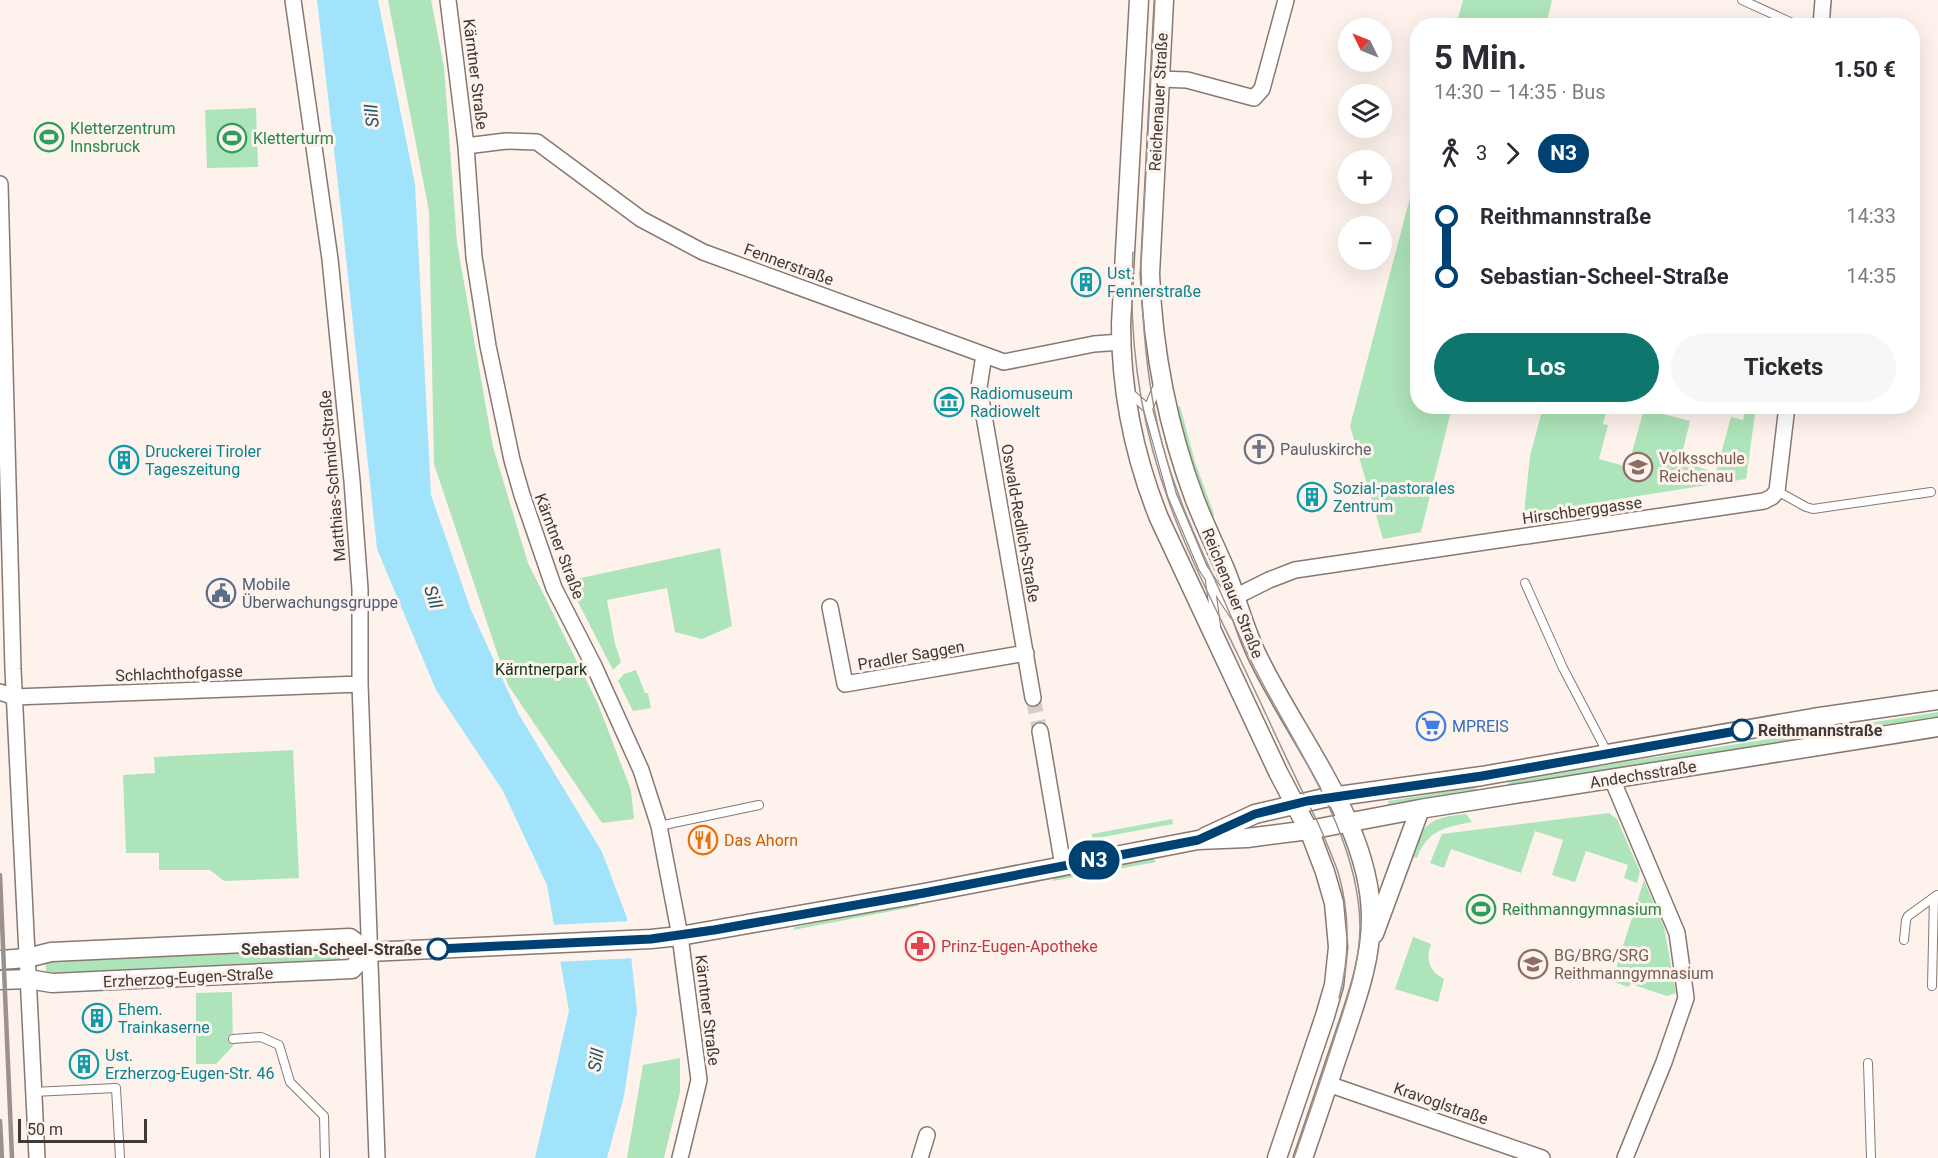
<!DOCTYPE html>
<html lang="de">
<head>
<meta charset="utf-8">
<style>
	:root { --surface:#fff; --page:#f7f7f7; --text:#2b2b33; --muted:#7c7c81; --accent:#0f766e }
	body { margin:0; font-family:Roboto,sans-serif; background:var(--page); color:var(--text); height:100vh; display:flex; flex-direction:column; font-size:22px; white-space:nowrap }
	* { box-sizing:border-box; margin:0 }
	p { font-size:20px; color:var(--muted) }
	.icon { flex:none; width:33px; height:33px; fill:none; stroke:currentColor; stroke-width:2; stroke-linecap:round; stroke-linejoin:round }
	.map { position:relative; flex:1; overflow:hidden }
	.details { position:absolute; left:1410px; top:18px; width:510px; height:396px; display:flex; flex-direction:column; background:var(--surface); border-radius:24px; box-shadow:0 6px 24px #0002 }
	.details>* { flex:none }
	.badge { padding:0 12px; border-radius:20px; font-size:21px; line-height:39px }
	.needle { width:39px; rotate:313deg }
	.buttons { position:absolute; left:1338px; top:18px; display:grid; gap:12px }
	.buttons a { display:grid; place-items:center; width:54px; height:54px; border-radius:50%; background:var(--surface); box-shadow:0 6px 24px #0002; font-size:30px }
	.scale { position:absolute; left:18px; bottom:15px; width:129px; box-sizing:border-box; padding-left:6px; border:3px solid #413935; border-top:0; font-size:16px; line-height:21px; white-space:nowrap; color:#413935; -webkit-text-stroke:4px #fdf2ec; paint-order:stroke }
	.map>.badge { position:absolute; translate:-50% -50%; box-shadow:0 0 0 3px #fff }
	.legs { display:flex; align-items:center; gap:9px; height:66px; padding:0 24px; font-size:20px }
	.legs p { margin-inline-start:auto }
	.overview { display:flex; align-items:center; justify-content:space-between; height:102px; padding:0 24px }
	h1 { font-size:33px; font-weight:700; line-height:45px }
	.button { display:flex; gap:12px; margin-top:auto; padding:12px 24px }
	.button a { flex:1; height:69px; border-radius:36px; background:var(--accent); color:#fff; font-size:24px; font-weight:700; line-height:69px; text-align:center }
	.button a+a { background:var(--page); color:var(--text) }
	ul { padding:0 24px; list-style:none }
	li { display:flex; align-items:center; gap:21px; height:60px; font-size:22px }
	li i { display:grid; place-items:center; width:9px; height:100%; margin:0 8px; background:currentColor }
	li i::after { content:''; width:15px; height:15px; margin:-8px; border:4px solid; border-radius:50%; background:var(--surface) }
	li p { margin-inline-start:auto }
	li:first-child i { background:linear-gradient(#0000 50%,currentColor 0) }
	li:last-child i { background:linear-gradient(currentColor 50%,#0000 0) }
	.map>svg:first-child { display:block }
	.green { fill:#aee4b9 }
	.water { fill:#a2e3fc }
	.pier { fill:#fdf2ec }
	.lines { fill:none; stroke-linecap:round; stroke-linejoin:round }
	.minor-tunnel { stroke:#d7cdc7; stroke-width:15; stroke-dasharray:15 8; stroke-linecap:butt }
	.service-casing { stroke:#89786f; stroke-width:10 }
	.minor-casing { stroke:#89786f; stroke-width:18 }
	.tertiary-casing { stroke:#89786f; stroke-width:21 }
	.service { stroke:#fff; stroke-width:8 }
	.minor { stroke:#fff; stroke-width:15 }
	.tertiary { stroke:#fff; stroke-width:18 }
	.tram { stroke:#9b928d; stroke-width:1.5 }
	.rail { stroke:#9b928d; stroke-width:4.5 }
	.line-1-casing { stroke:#fff; stroke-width:14 }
	.line-1 { stroke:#004173; stroke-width:9 }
	.stop-1-dot { fill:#fff; stroke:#004173; stroke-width:3 }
	.labels { text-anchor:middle; stroke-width:6; stroke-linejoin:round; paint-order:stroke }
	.street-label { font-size:16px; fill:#413935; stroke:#fdf2ec }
	.leisure-label { font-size:16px; fill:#27864d; stroke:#fdf2ec; text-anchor:start }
	.culture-label { font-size:16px; fill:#0d838f; stroke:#fdf2ec; text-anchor:start }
	.worship-label { font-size:16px; fill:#5b616d; stroke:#fdf2ec; text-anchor:start }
	.education-label { font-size:16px; fill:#785e54; stroke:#fdf2ec; text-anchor:start }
	.service-label { font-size:16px; fill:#4e5e75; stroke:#fdf2ec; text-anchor:start }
	.park-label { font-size:16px; fill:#10341b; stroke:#fdf2ec }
	.shop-label { font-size:16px; fill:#366cbe; stroke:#fdf2ec; text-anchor:start }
	.stop-label { font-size:16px; font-weight:bold; fill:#413935; stroke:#fdf2ec; text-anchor:start }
	.food-label { font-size:16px; fill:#c56008; stroke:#fdf2ec; text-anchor:start }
	.health-label { font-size:16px; fill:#be3a42; stroke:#fdf2ec; text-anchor:start }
	.water-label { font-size:18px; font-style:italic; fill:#205365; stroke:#fdf2ec }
</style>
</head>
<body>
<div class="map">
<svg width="1938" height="1158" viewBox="0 0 1938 1158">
	<rect width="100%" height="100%" fill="#fdf2ec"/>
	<path class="green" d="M388 0H431L444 67 457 243 493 447 528 563 598 704 631 790 634 819 602 823 508 685 434 464 429 211Z
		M1463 0H1552L1546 25H1456Z
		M256 108 258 167 207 168 205 110Z
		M1417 171 1418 406 1452 407 1421 532 1383 539 1350 426Z
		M1180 406 1195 462 1214 514 1213 517 1209 520 1174 407Z
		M1543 407H1607L1603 424 1608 425 1599 459 1628 467 1644 409 1690 421 1680 462 1716 472 1731 417 1743 420 1746 407H1756L1746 479 1524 514 1530 456Z
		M720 548 732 626 702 639 675 632 667 588 607 600 615 644 621 662 613 670 567 581Z
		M636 670 645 693H648L651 708 633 711 618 681 624 674Z
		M1938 712V719L1509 787 1508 784 1511 780Z
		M293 750 299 878 224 881 210 870H159V853H126L123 775 155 773 154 757Z
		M1474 787 1478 791 1389 809 1388 801Z
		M1609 813 1617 819 1640 872 1637 883 1624 878 1628 865 1586 851 1575 882 1552 875 1563 840 1535 831 1521 873 1451 849 1444 868 1430 863 1442 834Z
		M1466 814 1472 822C1446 827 1427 830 1417 858L1409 855C1426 822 1428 818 1466 814Z
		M1172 819 1173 824 1092 839V834Z
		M1153 858 1156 862 1053 881 1054 877Z
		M1644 880 1664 927 1676 993 1667 996 1631 984 1628 987 1612 981Z
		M915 903 918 904V906L793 930 795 927Z
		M1413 937 1431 944C1426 960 1428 970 1444 979L1438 1002 1395 989Z
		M340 946V959L46 973V959Z
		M232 992 233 1046 216 1064H196V993Z
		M680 1058V1092L664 1158H627L643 1065Z"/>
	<path class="water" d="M317 0H378L415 184 431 495 471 610 518 713 602 852 627 918 637 1011 624 1096 607 1158H535L569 1011 547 885 503 791 436 690 377 549 341 211Z"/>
	<path class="pier" d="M631 921 635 958 557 962 550 925Z"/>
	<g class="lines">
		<path class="minor-tunnel" d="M1033 698 1040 731"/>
		<g class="service-casing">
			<path id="service" d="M1742 0 1799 26
				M1158 385 1148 409 1172 495 1203 568 1234 615
				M1129 392 1148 409
				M1777 491 1806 507 1813 509 1931 492
				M1210 581 1216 626
				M1525 583 1563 668 1607 752
				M659 826 759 805
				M1904 940 1906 920 1908 916 1937 895
				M1932 986 1934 897
				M233 1039 261 1037 279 1045 290 1082 324 1116 325 1158
				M1868 1063 1871 1158
				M33 1092 116 1088 120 1158"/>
		</g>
		<g class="minor-casing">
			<path id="minor" d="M293 0 330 259 352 481 360 589V684L377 1158
				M448 0 466 146 474 257 488 346 512 460 522 495 554 588 594 666 641 770 659 826 680 936 699 1080 680 1158
				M1821 26 1823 0
				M1159 79 1187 80 1254 98 1262 89 1286 0
				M466 146 506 141 537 142 641 219 703 252 1004 362 1094 344 1121 342
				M0 184 13 669 37 1158
				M984 355 979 387 1033 698
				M1235 597 1269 580 1295 570 1764 501 1772 497 1777 491 1787 406
				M830 607 845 684 1026 653
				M0 692 14 697 360 684
				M1040 731 1063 866
				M1612 779 1677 933 1686 998 1664 1062 1625 1158
				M1328 1084 1542 1158
				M920 1158 927 1135"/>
		</g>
		<g class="tertiary-casing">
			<path id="tertiary" d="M1139 0 1121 324C1121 391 1134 456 1159 518L1278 772 1311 835 1325 872 1334 903 1338 947 1334 985 1325 1016 1277 1158
				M1164 0 1150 274C1153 351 1168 428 1195 500 1204 523 1215 546 1225 569 1237 598 1244 629 1258 657 1297 738 1371 826 1371 918 1371 960 1357 998 1344 1037 1330 1078 1317 1118 1303 1158
				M1205 837 1255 814 1324 798 1482 776 1813 718 1938 700
				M1374 934 1420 809
				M0 960 27 958 51 952 350 938 368 952 651 939 680 936 924 893 1198 840 1247 838 1309 830 1420 809 1938 727
				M0 980 28 979 52 983 352 969 368 952"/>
		</g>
		<use href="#service" class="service"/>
		<use href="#minor" class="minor"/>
		<use href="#tertiary" class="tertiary"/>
		<path class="tram" d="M1155 0 1141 266C1142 320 1146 374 1158 427 1170 480 1191 528 1214 578 1228 608 1240 639 1255 669 1295 748 1359 834 1360 926 1360 964 1347 1000 1335 1036 1322 1077 1308 1117 1294 1158
			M1133 252C1128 337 1140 422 1169 502 1188 555 1214 605 1238 655 1265 711 1290 768 1318 823 1325 839 1332 855 1338 872 1350 912 1350 957 1339 998"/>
		<path class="rail" d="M0 875 12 1158
			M0 1121 2 1158"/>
	</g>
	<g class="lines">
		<g class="line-1-casing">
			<path id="line-1" d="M438 949 651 939 714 930 924 893 1198 840 1255 814 1307 801 1482 776 1742 730"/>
		</g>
		<use href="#line-1" class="line-1"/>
	</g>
	<defs>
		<g id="stadium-ring" transform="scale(1.5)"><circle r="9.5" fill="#fdf2ec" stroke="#2e9e5b" stroke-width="1.5"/><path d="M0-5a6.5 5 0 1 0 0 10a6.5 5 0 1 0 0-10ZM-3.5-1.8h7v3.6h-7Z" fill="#2e9e5b"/></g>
		<g id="building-ring" transform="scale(1.5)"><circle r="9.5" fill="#fdf2ec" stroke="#0f9aa8" stroke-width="1.5"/><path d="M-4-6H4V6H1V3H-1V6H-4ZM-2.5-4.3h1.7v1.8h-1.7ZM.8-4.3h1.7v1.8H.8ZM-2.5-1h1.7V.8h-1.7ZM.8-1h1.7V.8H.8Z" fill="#0f9aa8"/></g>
		<g id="museum-ring" transform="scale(1.5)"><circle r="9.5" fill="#fdf2ec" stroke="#0f9aa8" stroke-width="1.5"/><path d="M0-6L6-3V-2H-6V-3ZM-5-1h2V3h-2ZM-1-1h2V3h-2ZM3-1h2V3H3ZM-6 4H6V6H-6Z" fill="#0f9aa8"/></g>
		<g id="church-ring" transform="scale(1.5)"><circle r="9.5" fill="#fdf2ec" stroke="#6b7280" stroke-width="1.5"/><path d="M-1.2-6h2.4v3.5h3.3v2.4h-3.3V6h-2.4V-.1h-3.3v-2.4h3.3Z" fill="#6b7280"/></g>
		<g id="school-ring" transform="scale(1.5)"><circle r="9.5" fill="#fdf2ec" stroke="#8d6e63" stroke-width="1.5"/><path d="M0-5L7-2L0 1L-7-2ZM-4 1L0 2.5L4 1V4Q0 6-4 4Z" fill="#8d6e63"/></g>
		<g id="civic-ring" transform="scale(1.5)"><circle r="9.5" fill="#fdf2ec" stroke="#5c6f8a" stroke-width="1.5"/><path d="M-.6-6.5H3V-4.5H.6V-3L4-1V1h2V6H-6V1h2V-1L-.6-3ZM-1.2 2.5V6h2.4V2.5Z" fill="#5c6f8a"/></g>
		<g id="supermarket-ring" transform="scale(1.5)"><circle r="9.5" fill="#fdf2ec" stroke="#3f7fe0" stroke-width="1.5"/><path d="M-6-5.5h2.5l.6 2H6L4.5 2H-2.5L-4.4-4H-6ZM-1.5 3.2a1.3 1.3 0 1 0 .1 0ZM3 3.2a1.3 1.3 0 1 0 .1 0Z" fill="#3f7fe0"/></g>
		<g id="restaurant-ring" transform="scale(1.5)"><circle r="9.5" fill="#fdf2ec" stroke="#e8710a" stroke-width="1.5"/><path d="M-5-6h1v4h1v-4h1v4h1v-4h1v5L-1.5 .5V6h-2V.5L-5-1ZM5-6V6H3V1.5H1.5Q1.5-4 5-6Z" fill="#e8710a"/></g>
		<g id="pharmacy-ring" transform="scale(1.5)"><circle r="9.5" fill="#fdf2ec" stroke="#e0444e" stroke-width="1.5"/><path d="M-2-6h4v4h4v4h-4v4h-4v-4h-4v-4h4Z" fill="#e0444e"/></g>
	</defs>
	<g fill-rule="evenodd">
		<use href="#stadium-ring" x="49" y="137"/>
		<use href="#stadium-ring" x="232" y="138"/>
		<use href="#building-ring" x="1086" y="282"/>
		<use href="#museum-ring" x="949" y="402"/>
		<use href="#church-ring" x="1259" y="449"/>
		<use href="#building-ring" x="124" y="460"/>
		<use href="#school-ring" x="1638" y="467"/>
		<use href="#building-ring" x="1312" y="497"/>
		<use href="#civic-ring" x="221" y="593"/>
		<use href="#supermarket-ring" x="1431" y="726"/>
		<use href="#restaurant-ring" x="703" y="840"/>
		<use href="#stadium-ring" x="1481" y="909"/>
		<use href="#pharmacy-ring" x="920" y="946"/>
		<use href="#school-ring" x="1533" y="964"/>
		<use href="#building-ring" x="97" y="1018"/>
		<use href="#building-ring" x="84" y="1064"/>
	</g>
	<g class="stop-1-dot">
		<circle cx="1742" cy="730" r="10"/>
		<circle cx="438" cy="949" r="10"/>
	</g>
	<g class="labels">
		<g class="street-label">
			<text transform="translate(476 74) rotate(83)" y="6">Kärntner Straße</text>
			<text transform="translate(1158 102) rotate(-87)" y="6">Reichenauer Straße</text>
			<text transform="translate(789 264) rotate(20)" y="6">Fennerstraße</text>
			<text transform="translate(332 476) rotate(-95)" y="6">Matthias-Schmid-Straße</text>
			<text transform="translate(1582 510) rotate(-8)" y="6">Hirschberggasse</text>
			<text transform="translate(1021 523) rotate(80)" y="6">Oswald-Redlich-Straße</text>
			<text transform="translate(560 546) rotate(69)" y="6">Kärntner Straße</text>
			<text transform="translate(1233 593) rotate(68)" y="6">Reichenauer Straße</text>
			<text transform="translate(911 655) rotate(-10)" y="6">Pradler Saggen</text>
			<text transform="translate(179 673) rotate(-2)" y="6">Schlachthofgasse</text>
			<text transform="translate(1643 774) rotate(-9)" y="6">Andechsstraße</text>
			<text transform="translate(188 977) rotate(-3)" y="6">Erzherzog-Eugen-Straße</text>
			<text transform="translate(708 1010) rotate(83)" y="6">Kärntner Straße</text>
			<text transform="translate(1441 1103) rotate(19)" y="6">Kravoglstraße</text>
		</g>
		<g class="leisure-label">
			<text x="70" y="134">Kletterzentrum<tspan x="70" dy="18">Innsbruck</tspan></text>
			<text x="253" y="144">Kletterturm</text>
			<text x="1502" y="915">Reithmanngymnasium</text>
		</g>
		<g class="culture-label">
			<text x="1107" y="279">Ust.<tspan x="1107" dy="18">Fennerstraße</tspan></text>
			<text x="970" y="399">Radiomuseum<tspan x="970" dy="18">Radiowelt</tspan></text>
			<text x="145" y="457">Druckerei Tiroler<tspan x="145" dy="18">Tageszeitung</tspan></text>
			<text x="1333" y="494">Sozial-pastorales<tspan x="1333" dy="18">Zentrum</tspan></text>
			<text x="118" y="1015">Ehem.<tspan x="118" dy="18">Trainkaserne</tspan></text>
			<text x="105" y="1061">Ust.<tspan x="105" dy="18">Erzherzog-Eugen-Str. 46</tspan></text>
		</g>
		<g class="worship-label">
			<text x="1280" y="455">Pauluskirche</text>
		</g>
		<g class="education-label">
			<text x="1659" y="464">Volksschule<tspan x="1659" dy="18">Reichenau</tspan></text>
			<text x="1554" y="961">BG/BRG/SRG<tspan x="1554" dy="18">Reithmanngymnasium</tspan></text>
		</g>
		<g class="service-label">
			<text x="242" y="590">Mobile<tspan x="242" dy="18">Überwachungsgruppe</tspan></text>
		</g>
		<g class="park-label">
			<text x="541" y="675">Kärntnerpark</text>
		</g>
		<g class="shop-label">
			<text x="1452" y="732">MPREIS</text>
		</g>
		<g class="stop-label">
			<text x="1758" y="736">Reithmannstraße</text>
			<text x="422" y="955" text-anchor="end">Sebastian-Scheel-Straße</text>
		</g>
		<g class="food-label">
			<text x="724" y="846">Das Ahorn</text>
		</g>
		<g class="health-label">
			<text x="941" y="952">Prinz-Eugen-Apotheke</text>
		</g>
		<g class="water-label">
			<text transform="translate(372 116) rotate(-94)" y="6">Sill</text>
			<text transform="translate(433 597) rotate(72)" y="6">Sill</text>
			<text transform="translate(596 1060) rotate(-80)" y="6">Sill</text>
		</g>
	</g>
</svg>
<div class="buttons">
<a><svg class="needle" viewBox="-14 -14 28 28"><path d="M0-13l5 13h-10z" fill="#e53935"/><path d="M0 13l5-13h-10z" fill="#7c7c81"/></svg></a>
<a><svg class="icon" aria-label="layers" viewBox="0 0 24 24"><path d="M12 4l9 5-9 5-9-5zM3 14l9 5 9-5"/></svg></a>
<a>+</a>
<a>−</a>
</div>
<div class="scale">50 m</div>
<b class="badge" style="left:1094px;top:860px;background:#004173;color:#fff">N3</b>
<section class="details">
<div class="overview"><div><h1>5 Min.</h1><p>14:30 – 14:35 · Bus</p></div><b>1.50 €</b></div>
<div class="legs"><svg class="icon" aria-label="walk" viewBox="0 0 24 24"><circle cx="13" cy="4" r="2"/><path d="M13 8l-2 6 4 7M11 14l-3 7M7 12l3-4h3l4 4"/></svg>3<svg class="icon" aria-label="forward" viewBox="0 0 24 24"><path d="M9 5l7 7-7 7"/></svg><b class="badge" style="background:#004173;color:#fff">N3</b></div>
<ul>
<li><i style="color:#004173"></i><b>Reithmannstraße</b><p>14:33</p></li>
<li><i style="color:#004173"></i><b>Sebastian-Scheel-Straße</b><p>14:35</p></li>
</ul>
<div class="button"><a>Los</a><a>Tickets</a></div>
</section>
</div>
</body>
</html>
